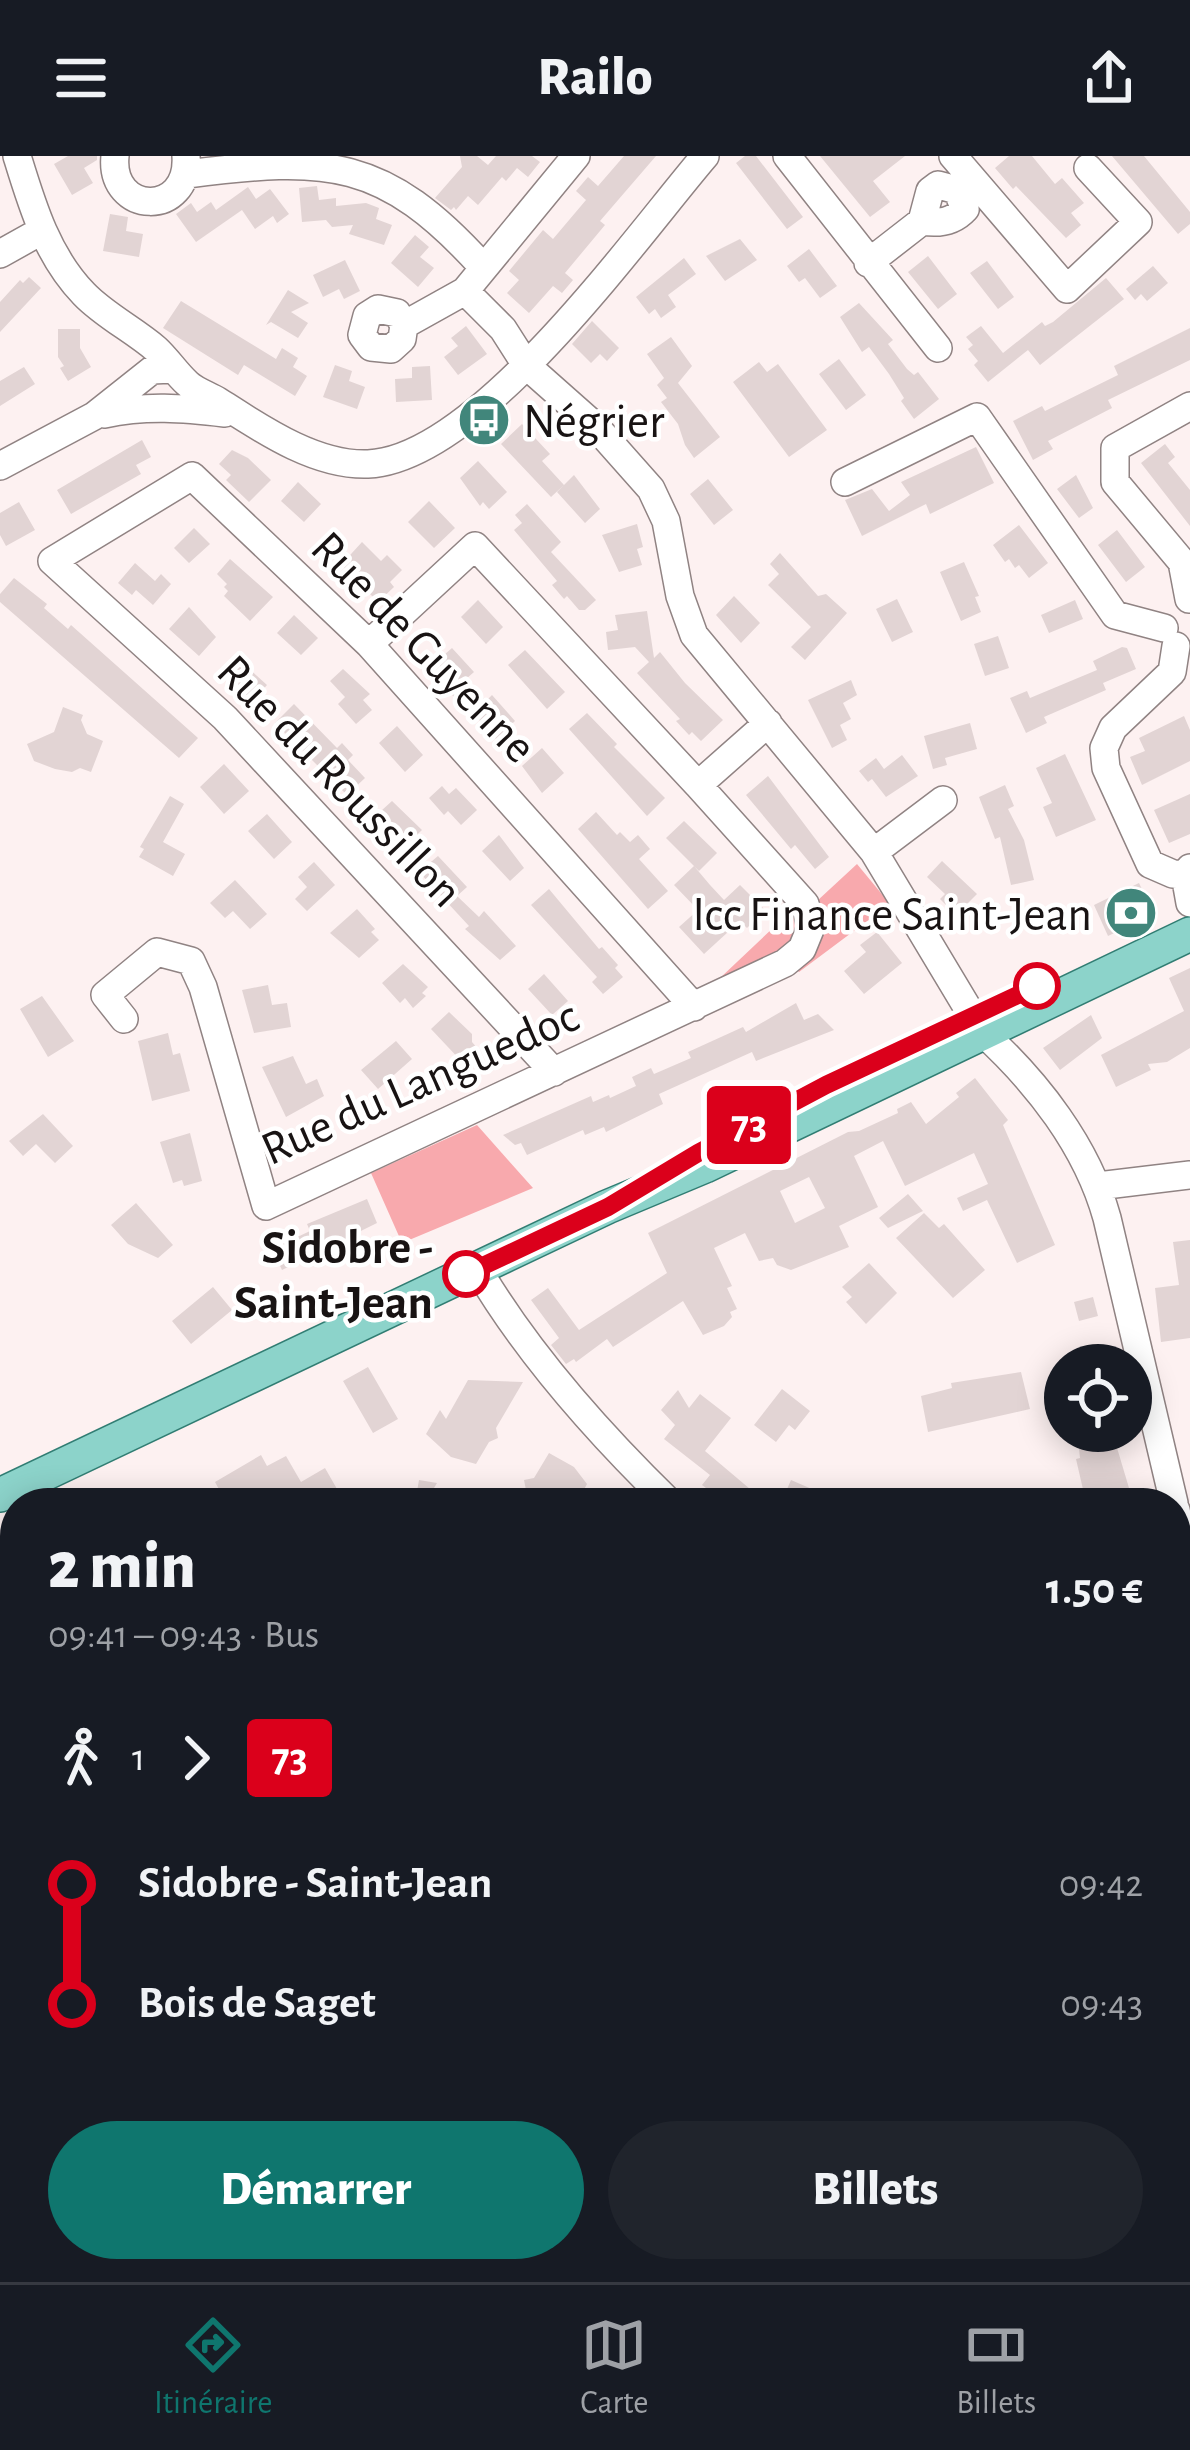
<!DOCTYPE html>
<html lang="fr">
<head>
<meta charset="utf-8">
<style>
	:root { --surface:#171b24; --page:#20242c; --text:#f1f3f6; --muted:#9ea1a6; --line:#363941; --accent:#0f766e }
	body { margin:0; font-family:"Alegreya Sans",sans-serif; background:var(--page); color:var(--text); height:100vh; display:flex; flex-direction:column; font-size:45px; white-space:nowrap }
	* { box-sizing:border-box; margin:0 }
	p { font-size:39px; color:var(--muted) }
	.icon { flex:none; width:66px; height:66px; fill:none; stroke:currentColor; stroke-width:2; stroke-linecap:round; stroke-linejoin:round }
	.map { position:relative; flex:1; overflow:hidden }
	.sheet { position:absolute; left:0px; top:1332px; width:1191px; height:795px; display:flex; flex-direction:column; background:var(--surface); border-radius:48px 48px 0 0; box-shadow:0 6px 30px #0003 }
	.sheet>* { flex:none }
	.badge { padding:0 24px; border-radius:9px; font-size:42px; line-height:78px }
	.buttons { position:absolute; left:1044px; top:1188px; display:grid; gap:24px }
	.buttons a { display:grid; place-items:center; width:108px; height:108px; border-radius:50%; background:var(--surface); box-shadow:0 6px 30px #0003; font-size:60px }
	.map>.badge { position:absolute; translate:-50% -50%; box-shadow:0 0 0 6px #fff }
	.legs { display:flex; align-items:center; gap:18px; height:132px; padding:0 48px; font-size:39px }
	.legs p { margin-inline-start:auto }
	.head { display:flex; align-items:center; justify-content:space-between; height:204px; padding:0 48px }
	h1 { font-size:66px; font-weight:800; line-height:90px }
	.action { display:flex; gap:24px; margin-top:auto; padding:24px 48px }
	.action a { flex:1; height:138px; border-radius:72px; background:var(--accent); color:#fff; font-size:48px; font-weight:800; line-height:138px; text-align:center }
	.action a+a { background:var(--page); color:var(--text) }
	ul { padding:0 48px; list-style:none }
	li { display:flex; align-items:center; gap:42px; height:120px; font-size:45px }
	li i { display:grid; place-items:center; width:18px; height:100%; margin:0 15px; background:currentColor }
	li i::after { content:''; width:30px; height:30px; margin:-15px; border:9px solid; border-radius:50%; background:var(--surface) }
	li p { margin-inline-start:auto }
	li:first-child i { background:linear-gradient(#0000 50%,currentColor 0) }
	li:last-child i { background:linear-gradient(currentColor 50%,#0000 0) }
	header { display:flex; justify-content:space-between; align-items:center; height:156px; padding:0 48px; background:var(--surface); font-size:54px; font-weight:800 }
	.tab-bar { display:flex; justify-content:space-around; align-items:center; height:168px; border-top:3px solid var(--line); background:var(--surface); font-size:33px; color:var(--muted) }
	.tab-bar a { display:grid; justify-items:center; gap:6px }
	.tab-bar .selected { color:var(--accent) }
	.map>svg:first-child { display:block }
	.green { fill:#f8a9ad }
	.building { fill:#e2d4d4; fill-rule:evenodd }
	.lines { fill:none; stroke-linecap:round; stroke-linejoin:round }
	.minor-casing { stroke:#908383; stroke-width:30 }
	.major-casing { stroke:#317d73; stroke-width:36 }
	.minor { stroke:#fff; stroke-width:27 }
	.major { stroke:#8cd3ca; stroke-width:33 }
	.line-1-casing { stroke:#fff; stroke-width:27 }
	.line-1 { stroke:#db001b; stroke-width:18 }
	.stop-1-dot { fill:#fff; stroke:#db001b; stroke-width:6 }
	.labels { text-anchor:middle; stroke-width:9; stroke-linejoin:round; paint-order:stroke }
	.poi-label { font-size:48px; fill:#181313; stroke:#fff; text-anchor:start }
	.street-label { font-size:48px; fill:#181313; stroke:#fff }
	.stop-label { font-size:48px; font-weight:bold; fill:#181313; stroke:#fff; text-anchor:end }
</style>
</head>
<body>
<header><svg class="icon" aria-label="menu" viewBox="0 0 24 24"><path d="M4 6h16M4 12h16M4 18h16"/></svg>Railo<svg class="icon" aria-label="share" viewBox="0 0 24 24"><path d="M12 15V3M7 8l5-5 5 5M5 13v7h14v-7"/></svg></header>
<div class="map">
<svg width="1190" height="2126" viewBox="0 0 1190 2126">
	<rect width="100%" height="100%" fill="#fdf1f1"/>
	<path class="green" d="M857 708 890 748 799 816 779 796 719 823 792 754 817 745Z
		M477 969 533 1032 402 1087 371 1017Z"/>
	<path class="building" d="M68 0H97V4L84 12 93 27 72 39 54 8Z
		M460 0H477L488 9 496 0H532L540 6 528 21 517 12 506 25 502 21 478 49 468 40 456 54 454 51 451 54 435 42 462 11Z
		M624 0H656L600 65 605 69 565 117 573 124 562 137 553 130 529 157 507 137 519 124 509 115 543 74 553 83 586 44 576 35 588 21 598 30Z
		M745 0H756L803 61 787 73 736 7Z
		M820 0H905L873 25 890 46 870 61Z
		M1009 0H1032L1055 28 1062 22 1084 47 1071 57 1081 69 1066 82 1016 30 1013 33 995 12Z
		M1112 0H1144L1190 56V68L1178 78Z
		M317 30 319 44 336 42V50L366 47 379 52 376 63 392 69 384 89 349 78 353 69 332 71 326 64 302 66 299 32Z
		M248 31 256 43 270 33 289 58 277 67 273 60 255 73 242 54 196 86 176 58 191 47 197 56 211 46 216 54Z
		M110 58 128 61 126 75 143 78 139 101 103 95Z
		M415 79 429 91 420 101 434 112 418 131 391 107Z
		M740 83 757 104 725 125 706 100Z
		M809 93 837 130 820 142 805 122 799 126 787 110Z
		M928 100 957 138 938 153 908 116Z
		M684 102 696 118 668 139 676 151 661 162 655 153 649 158 636 141Z
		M345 104 360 135 344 143 339 133 323 141 313 119Z
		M987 105 1014 141 998 153 970 117Z
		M1153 110 1168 127 1147 145 1141 138 1135 144 1126 133Z
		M29 121 41 132 0 176V146L20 124 23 127Z
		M1106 122 1124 143 1040 209 1028 194 988 226 974 209 978 205 968 193 973 189 966 181 981 170 1003 197 1042 166 1045 170 1053 166Z
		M288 134 309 147 291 156 308 167 298 182 271 166 266 169Z
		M181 145 276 203 282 192 298 202 293 211 307 220 295 240 244 209 238 219 163 172Z
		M859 147 893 184 888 188 907 213 914 219 918 216 939 243 914 263 901 245 904 242 889 218 869 191 862 196 840 161Z
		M592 165 619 192 607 205 600 198 591 207 572 188Z
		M466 170 487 198 458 219 444 201 458 190 451 182Z
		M1190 172V204L1108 244 1112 252 1048 285 1053 293 1033 304 1013 265 1042 250 1045 255 1118 219 1114 210Z
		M58 173H80V192L91 211 68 225 60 212 64 210 58 201Z
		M671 181 692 210 678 227 720 281 694 302 685 289 678 268 661 246 667 242 657 229 664 222 647 198Z
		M839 203 866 239 846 254 819 218Z
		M759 206 767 216 778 208 827 274 789 301 733 226Z
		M335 209 352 215 349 225 365 231 357 253 323 241Z
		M430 210 432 244 396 246 395 223 412 222V211Z
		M24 211 35 228 0 250V225Z
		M522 268 550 298 542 305 564 329 551 341 501 288Z
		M142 284 151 301 136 309 141 318 71 358 57 334Z
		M1165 288 1175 301 1168 307 1190 334V370L1141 307Z
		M976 291 994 327 930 358 926 348 862 380 845 344 872 333 889 355 910 339 901 326Z
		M232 294 248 302 271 324 249 346 226 324 231 319 219 308Z
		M478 305 507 336 489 353 483 346 480 350 460 322Z
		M574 319 600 353 585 367 557 336Z
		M1076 319 1093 352 1079 362 1057 333Z
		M708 323 733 354 714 369 690 338Z
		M298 326 321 348 304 366 281 345Z
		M429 345 455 372 434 392 408 366Z
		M19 346 35 374 6 390 0 379V357Z
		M527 348 561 386 551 396 596 444 585 454H579L567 440 564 443 552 429 557 425 514 374 522 367 515 359Z
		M637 368 643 391 637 393 642 409 619 416 602 379Z
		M1019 369 1048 407 1029 422 1019 409 1015 412 1009 403 1005 406 993 389Z
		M194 372 210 388 189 407 174 392Z
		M1117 374 1145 411 1126 426 1098 389Z
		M362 386 381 405 387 399 402 414 390 426 394 431 378 446 341 409Z
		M780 397 818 440 826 438 847 457 805 504 791 491 811 471 768 429 779 418 770 408Z
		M230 403 273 441 250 465 224 440 228 435 224 431 227 428 217 418Z
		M964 406 979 440 975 441 981 456 961 465 940 416Z
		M135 407 155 425 161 418 171 428 153 449 136 434 132 439 118 427Z
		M14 422 47 448 44 452 68 473 71 469 198 582 179 602 0 446V438Z
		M734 440 760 467 741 487 716 459Z
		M897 443 913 476 892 486 876 453Z
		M478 444 503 471 486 488 461 461Z
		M1075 444 1083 463 1049 477 1041 459Z
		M189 451 216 481 199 500 169 473Z
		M647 455 654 502 660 496 685 527 723 564 701 585 692 576 689 579 676 565 680 563 637 517 649 506 635 491 608 494 606 476 618 474 615 459Z
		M294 459 318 482 301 499 277 477Z
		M998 480 1009 512 985 520 974 488Z
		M1122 491 1127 492 1136 513 1103 527 1106 534 1044 561 1047 567 1026 577 1010 542 1027 535 1030 542 1097 514 1093 505Z
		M452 492 474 516 466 523 486 545 492 539 515 565 496 583 457 539 454 541 441 527 449 520 436 506Z
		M525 494 565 536 547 553 508 509Z
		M236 501 267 529 252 546 223 516Z
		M343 513 370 538 363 544 372 554 356 568 338 548 345 541 330 525Z
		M851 524 857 539 843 547 851 563 840 569 847 584 832 592 808 544Z
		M294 548 337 592 342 587 353 599 348 604 365 622 347 639 275 567Z
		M63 551 83 559 81 564 87 578 103 585 91 616 80 612 72 616 55 613 34 605 27 588 54 576Z
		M587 557 617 588 614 591 665 642 647 660 569 573Z
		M1184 560 1190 574V605L1142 629 1130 601 1145 595 1139 582Z
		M970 567 977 593 945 602 947 609 933 613 924 580Z
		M397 570 423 599 405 616 379 587Z
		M542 592 564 617 542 637 522 610Z
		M1065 598 1096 664 1056 681 1043 651 1052 647 1036 612Z
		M902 599 918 620 886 641 872 623 868 626 859 615 876 602 884 613Z
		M224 608 249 635 224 658 200 631Z
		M768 620 829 701 815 713 795 689 791 693 746 639Z
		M1005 629 1014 650 1008 653 1024 684 1034 724 1011 729 1000 681 995 683 979 641Z
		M442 630 449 638 456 632 477 654 461 669 448 655 444 659 429 642Z
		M1190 638V678L1169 687 1154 654Z
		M170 640 184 648 163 686 185 698 173 720 139 701 144 693 140 691Z
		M392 645 422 674 406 689 391 672 383 679 370 665Z
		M596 656 617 679 620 676 630 686 638 679 650 693 639 703 668 735 648 753 578 673Z
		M267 658 292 686 274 703 248 675Z
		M684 665 717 697 699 715 694 710 710 729 724 744 740 729 765 754 747 772 740 765 704 798 679 771 698 754 674 729 694 710 666 682Z
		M499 679 524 712 510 725 482 695Z
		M438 700 467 731 457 740 479 761 484 755 516 790 500 804 465 773 469 770 419 716Z
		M942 705 977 738 956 759 940 743 945 738 927 721Z
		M314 706 335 729 307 755 295 743 307 731 298 721Z
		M235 724 267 758 250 773 233 755 225 762 210 747Z
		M1139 727 1154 758 1108 780 1094 749Z
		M549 733 599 793 602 791 618 809 615 812 623 821 603 838 592 826 597 821 531 749Z
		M357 753 375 773 371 776 379 784 359 802 330 777Z
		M877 776 902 807 864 838 844 815 866 796 860 789Z
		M403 808 428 831 422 837 426 840 413 852 405 842 400 847 382 827Z
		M1190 812V892L1167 906 1148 908 1151 914 1116 931 1101 899 1184 855 1169 822Z
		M544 818 568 845 552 859 528 833Z
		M268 829 272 849 287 847 291 871 254 877 242 834Z
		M42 840 74 885 48 901 20 853Z
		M796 847 804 864 818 858 834 874 756 905 752 896 659 938 663 948 606 976 604 971 585 979 583 974 527 999 521 987 515 989 503 979 591 940 593 946 609 939 610 942 636 930 632 921 651 912 654 918 691 902 688 896 743 871 746 876Z
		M449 856 472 878V886L478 893 463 907 431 873Z
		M1091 859 1102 882 1060 914 1043 892Z
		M168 877 173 899 180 897 190 935 152 945 138 885Z
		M396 885 412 903 378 933 361 914Z
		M293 900 306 928 317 923 324 940 286 961 262 911Z
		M975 922 1008 964 1003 969 1055 1089 1017 1107 987 1044 963 1055 957 1042 988 1028 974 997 905 1030 883 985 854 1000 878 1051 839 1070 849 1091 791 1114 777 1109 773 1102 759 1105 745 1077 714 1092 732 1130 727 1132 737 1153 730 1156 732 1161 724 1170 703 1179 683 1145 613 1191 607 1183 576 1206 574 1203 566 1208 551 1189 559 1182 531 1144 548 1132 579 1174 667 1117 648 1077 848 976 859 975 898 957 897 953 911 946 926 968 959 941 956 937ZM809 1021 825 1052 795 1067 780 1035Z
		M43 958 73 990 55 1007 36 988 23 1000 9 985Z
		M190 977 202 1025 184 1030 182 1024 173 1027 160 986Z
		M908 1038 923 1055 888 1072 879 1062Z
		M367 1043 377 1067 282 1114 272 1093 310 1075 307 1068Z
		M136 1047 173 1089 158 1102 128 1088 111 1069Z
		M924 1057 939 1072 944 1068 985 1114 953 1142 896 1082Z
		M1190 1084V1182L1161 1186 1155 1132 1179 1129 1173 1086Z
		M869 1107 897 1137 866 1168 846 1146 852 1141 842 1131Z
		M213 1131 232 1154 191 1188 172 1165Z
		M1093 1141 1098 1160 1079 1165 1074 1146Z
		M368 1211 398 1263 373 1277 343 1225Z
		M1021 1216 1030 1253 928 1276 921 1240 952 1232 951 1227Z
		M468 1224 523 1226 496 1272 498 1282 489 1286 476 1308 451 1301 426 1278 440 1254 446 1263Z
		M782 1233 810 1255 795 1274 789 1269 776 1286 754 1269Z
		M678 1234 689 1252 700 1238 731 1262 705 1295 750 1333 740 1347H726L702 1329 710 1319 664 1283 675 1269 661 1254Z
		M1077 1275H1112L1129 1332 1123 1333 1126 1347H1090L1088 1341 1085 1342 1076 1303 1080 1302Z
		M549 1297 574 1311 587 1328 577 1347H541L527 1339 524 1324 534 1322Z
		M261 1299 267 1310 286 1300 301 1326 325 1312 345 1347H302L293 1332 266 1347H203L221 1337 215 1326Z
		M419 1324 437 1327 434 1332 446 1334 444 1347H415Z
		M791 1324 844 1347H781Z
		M15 1493V1522L0 1530V1501Z
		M15 1606V1667L0 1641V1614Z
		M15 1800V1836L0 1855V1818Z
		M15 1989V2050L0 2042V2018Z
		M1176 2015 1190 2024V2063L1176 2054Z
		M78 2112H105L114 2126H86Z
		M187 2112H222L238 2126H203Z
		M367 2112H423L424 2122 368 2126Z
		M429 2112H466L465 2126H428Z
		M943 2112H978L983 2126H948Z
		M1037 2112H1072L1065 2126H1030Z"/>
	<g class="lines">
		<g class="minor-casing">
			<path id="minor" d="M17 0C32 49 47 100 84 138 104 159 134 174 156 193 167 203 176 217 187 227 195 235 208 239 218 245 260 272 315 310 368 308 479 303 634 83 705 0
				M115 0C109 59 190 62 186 0
				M576 0 465 135 503 173 526 209 596 271 651 333 666 365 680 440 694 479 874 696 982 876C1037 926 1087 990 1107 1062L1174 1347
				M787 0 938 192
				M953 0 1067 133 1138 66 1088 12
				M187 18C328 0 384 2 482 110
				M0 98 41 75
				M868 107 922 65C939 68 953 66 965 53L957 34 938 29 930 35 922 65
				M404 169 397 157 378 153 367 160 362 179 371 191 391 193 402 183 404 169 465 135
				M104 258C146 249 183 252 225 257
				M0 310 94 260 152 214 173 213
				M845 326 977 261 1115 459 1164 472
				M1189 443 1182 406 1115 326V292L1190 250
				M369 488 475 390 698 629
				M1176 490 1172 516 1113 572 1104 592 1106 612 1150 708 1173 718 1190 719
				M874 696 943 644
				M1190 712 1185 719 1190 747
				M124 863 105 839 157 796 191 805 203 831 266 1050 785 807 802 793 811 771 805 748 698 629 768 567
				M554 916 225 562 52 405 192 320 369 488 694 851
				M1098 1030 1190 1019
				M477 1112C528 1199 598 1277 670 1347
				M1176 1354 1190 1416
				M1176 1913 1190 1920
				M0 2093 15 2109
				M273 2112 290 2126
				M704 2112 718 2126
				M336 2126 338 2112
				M511 2126 513 2112
				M1150 2126 1151 2112"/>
		</g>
		<g class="major-casing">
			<path id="major" d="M0 1339 607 1051 705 1010 1190 778"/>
		</g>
		<use href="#minor" class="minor"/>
		<use href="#major" class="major"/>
	</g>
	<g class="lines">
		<g class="line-1-casing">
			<path id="line-1" d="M466 1118 608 1051 698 997 826 929 1037 830"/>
		</g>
		<use href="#line-1" class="line-1"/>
	</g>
	<defs>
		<g id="bus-disc" transform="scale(2.7)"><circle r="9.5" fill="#41867b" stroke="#fff"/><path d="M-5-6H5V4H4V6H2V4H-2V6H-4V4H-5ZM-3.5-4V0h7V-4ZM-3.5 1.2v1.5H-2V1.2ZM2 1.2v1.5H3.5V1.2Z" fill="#fff"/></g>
		<g id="bank-disc" transform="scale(2.7)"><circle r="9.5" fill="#41867b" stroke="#fff"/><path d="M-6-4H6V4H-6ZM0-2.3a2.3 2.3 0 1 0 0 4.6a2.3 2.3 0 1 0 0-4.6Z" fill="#fff"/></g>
	</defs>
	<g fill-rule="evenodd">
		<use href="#bus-disc" x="484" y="264"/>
		<use href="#bank-disc" x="1131" y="757"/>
	</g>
	<g class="stop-1-dot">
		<circle cx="1037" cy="830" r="21"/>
		<circle cx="466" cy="1118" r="21"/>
	</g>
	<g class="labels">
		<g class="poi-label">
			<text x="523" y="281">Négrier</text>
			<text x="1092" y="774" text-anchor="end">Icc Finance Saint-Jean</text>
		</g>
		<g class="street-label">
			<text transform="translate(425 490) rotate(46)" y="17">Rue de Guyenne</text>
			<text transform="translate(341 624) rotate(46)" y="17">Rue du Roussillon</text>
			<text transform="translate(419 925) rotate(-24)" y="17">Rue du Languedoc</text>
		</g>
		<g class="stop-label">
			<text x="433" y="1107">Sidobre -<tspan x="433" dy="55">Saint-Jean</tspan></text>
		</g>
	</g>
</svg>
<div class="buttons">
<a><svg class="icon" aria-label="locate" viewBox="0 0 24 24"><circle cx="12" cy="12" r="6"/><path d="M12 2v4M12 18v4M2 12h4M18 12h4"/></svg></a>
</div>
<b class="badge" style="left:749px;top:969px;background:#db001b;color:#fff">73</b>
<section class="sheet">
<div class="head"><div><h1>2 min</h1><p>09:41 – 09:43 · Bus</p></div><b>1.50 €</b></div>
<div class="legs"><svg class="icon" aria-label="walk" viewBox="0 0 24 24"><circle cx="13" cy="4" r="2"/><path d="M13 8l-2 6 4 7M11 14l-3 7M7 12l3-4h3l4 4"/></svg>1<svg class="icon" aria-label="forward" viewBox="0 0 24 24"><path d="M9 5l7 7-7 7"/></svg><b class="badge" style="background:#db001b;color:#fff">73</b></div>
<ul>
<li><i style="color:#db001b"></i><b>Sidobre - Saint-Jean</b><p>09:42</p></li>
<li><i style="color:#db001b"></i><b>Bois de Saget</b><p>09:43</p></li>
</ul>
<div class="action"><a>Démarrer</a><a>Billets</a></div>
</section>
</div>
<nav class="tab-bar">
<a class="selected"><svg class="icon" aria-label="directions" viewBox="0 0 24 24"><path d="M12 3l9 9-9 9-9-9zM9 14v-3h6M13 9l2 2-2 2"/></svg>Itinéraire</a>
<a><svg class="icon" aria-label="map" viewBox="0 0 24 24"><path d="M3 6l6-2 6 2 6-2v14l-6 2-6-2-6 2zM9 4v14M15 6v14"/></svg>Carte</a>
<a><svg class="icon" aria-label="tickets" viewBox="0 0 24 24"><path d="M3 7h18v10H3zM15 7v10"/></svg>Billets</a>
</nav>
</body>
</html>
